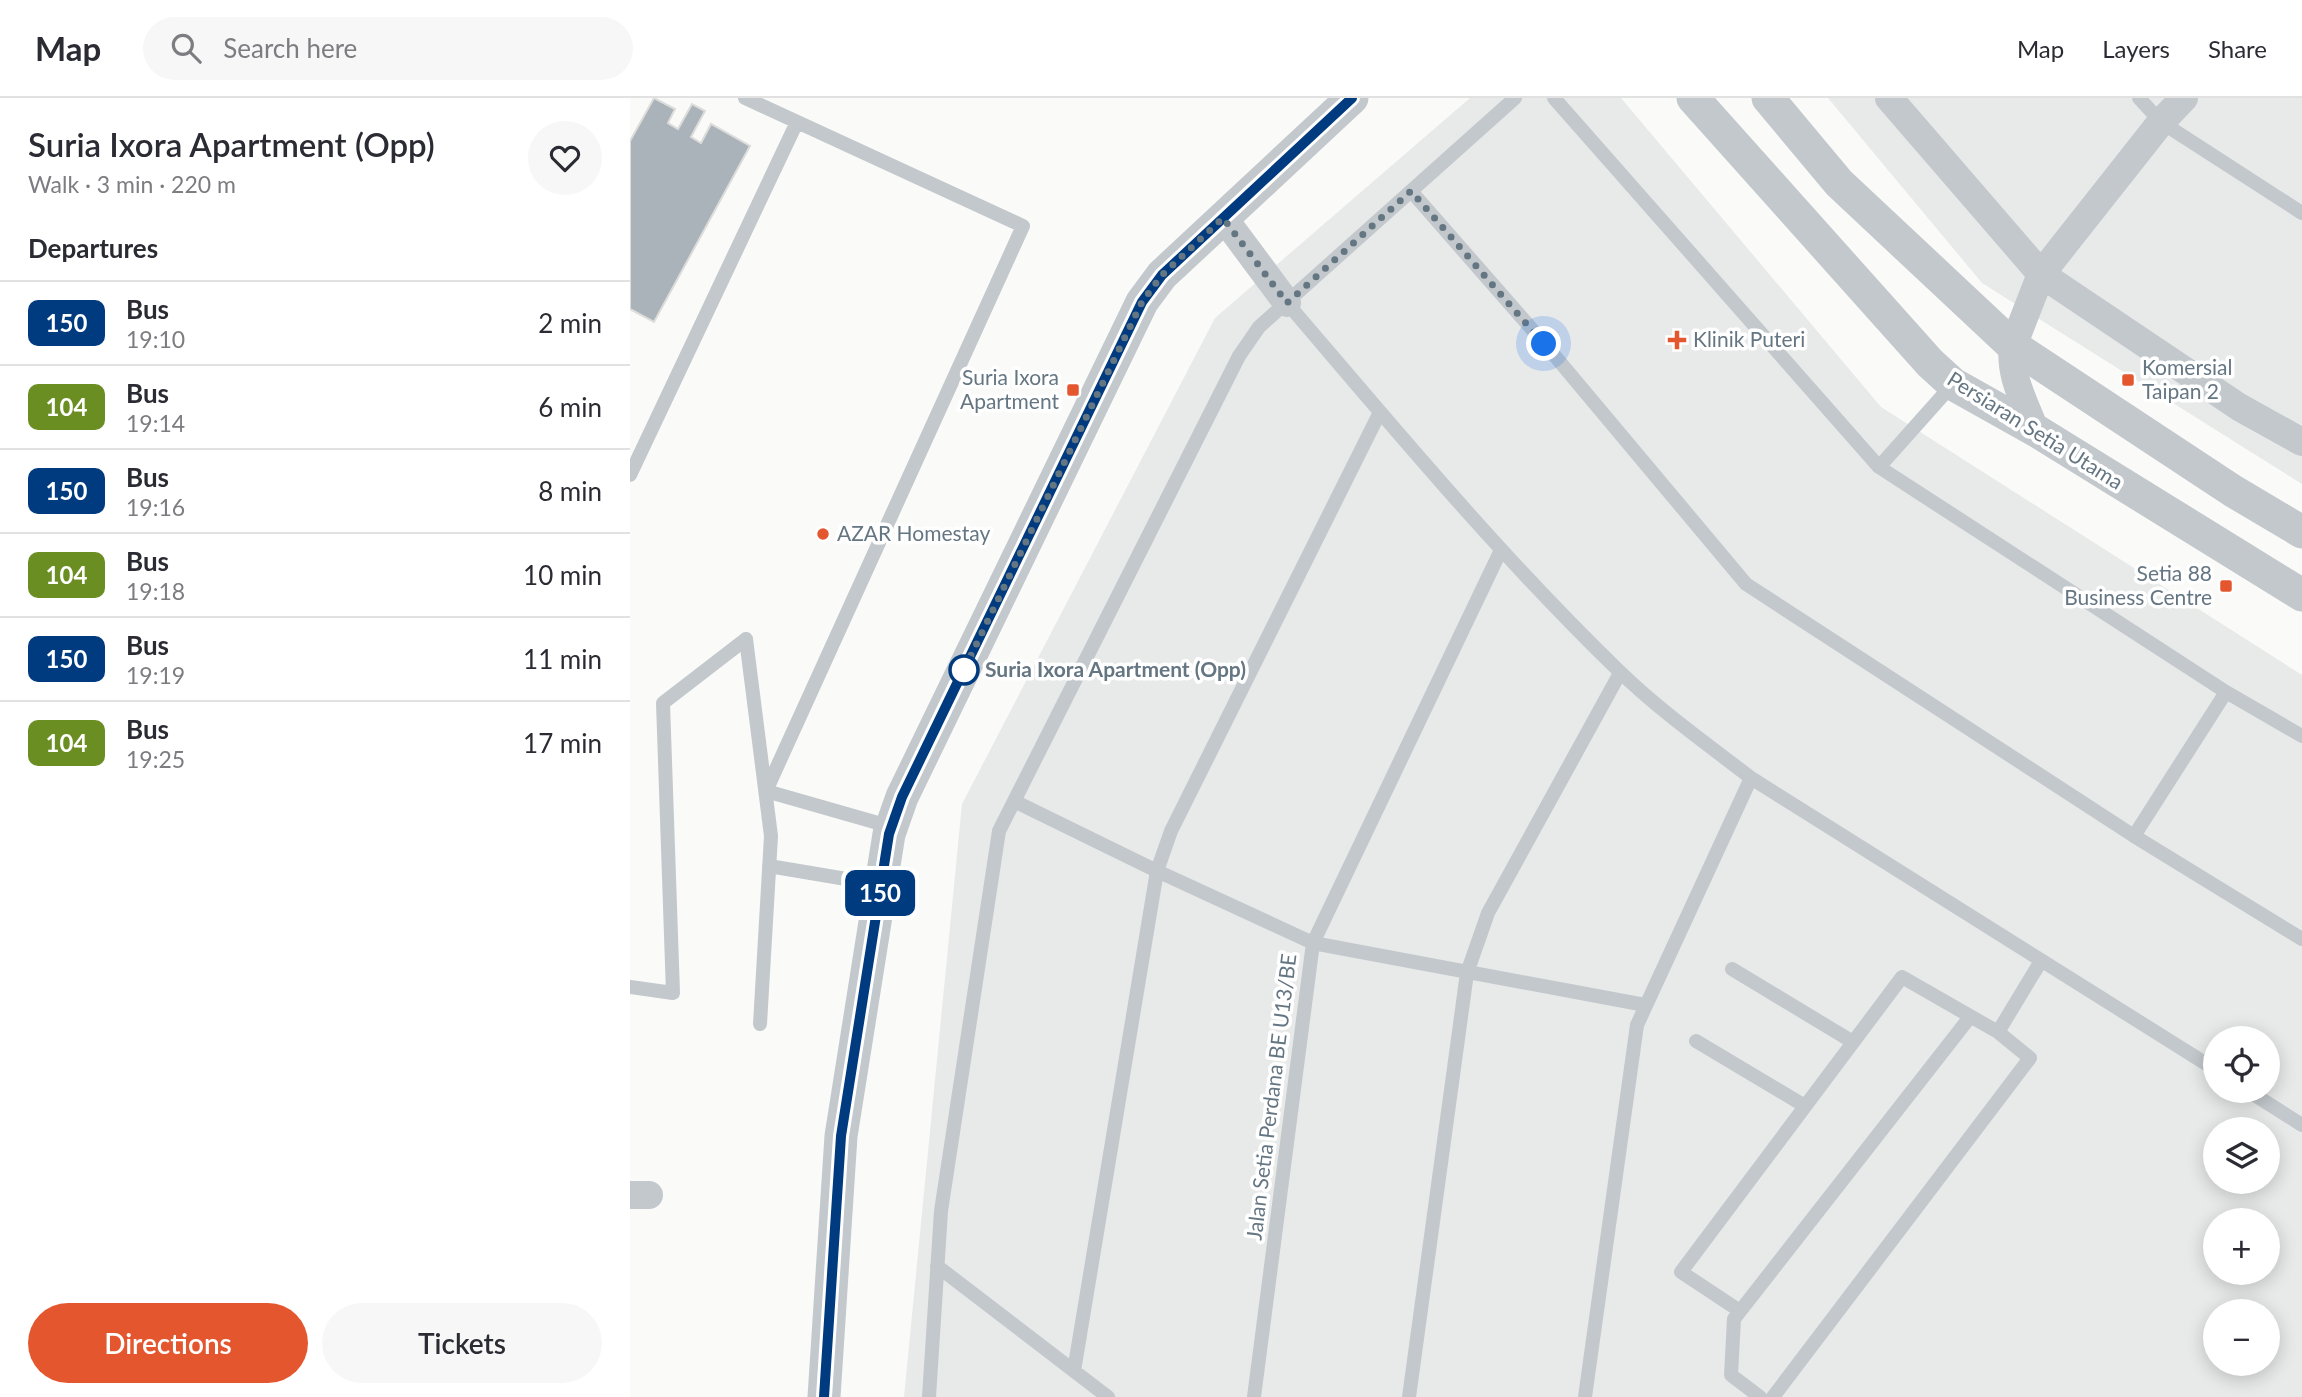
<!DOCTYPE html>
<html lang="en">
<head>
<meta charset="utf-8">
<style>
	:root { --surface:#fff; --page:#f7f7f7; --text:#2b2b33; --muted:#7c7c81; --line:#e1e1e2; --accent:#e4572e }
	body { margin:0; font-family:Lato,sans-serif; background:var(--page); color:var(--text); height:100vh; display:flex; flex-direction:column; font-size:26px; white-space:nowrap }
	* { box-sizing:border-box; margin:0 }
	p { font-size:23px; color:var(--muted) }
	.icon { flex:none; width:38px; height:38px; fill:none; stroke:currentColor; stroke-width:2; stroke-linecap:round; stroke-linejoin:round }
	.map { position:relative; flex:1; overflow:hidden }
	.panel { display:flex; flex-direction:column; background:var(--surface); width:630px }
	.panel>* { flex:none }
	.badge { padding:0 14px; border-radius:10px; font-size:24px; line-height:46px }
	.tools { position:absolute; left:1573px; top:928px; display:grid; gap:14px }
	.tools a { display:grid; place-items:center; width:77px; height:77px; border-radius:50%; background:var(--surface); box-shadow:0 4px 18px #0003; font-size:35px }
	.you { position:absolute; width:35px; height:35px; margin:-18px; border:5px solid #fff; border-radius:50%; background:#1a73e8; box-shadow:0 0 0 10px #1a73e833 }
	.map>.badge { position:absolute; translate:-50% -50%; box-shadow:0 0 0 4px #fff }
	h2 { padding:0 28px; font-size:26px; line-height:63px }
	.round { display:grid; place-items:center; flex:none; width:74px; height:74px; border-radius:37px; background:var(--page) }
	.head { display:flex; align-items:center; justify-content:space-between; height:119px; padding:0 28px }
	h1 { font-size:33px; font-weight:600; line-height:52px }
	.primary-button { display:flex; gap:14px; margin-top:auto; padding:14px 28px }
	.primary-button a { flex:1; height:80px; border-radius:42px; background:var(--accent); color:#fff; font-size:28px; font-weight:600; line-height:80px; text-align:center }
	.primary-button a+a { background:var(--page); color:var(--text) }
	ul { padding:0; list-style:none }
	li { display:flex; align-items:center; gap:21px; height:84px; padding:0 28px; border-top:2px solid var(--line) }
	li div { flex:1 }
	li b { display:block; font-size:26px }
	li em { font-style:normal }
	li .badge { min-width:77px; font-weight:700; text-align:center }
	header { display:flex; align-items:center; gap:42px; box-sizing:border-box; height:98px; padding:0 35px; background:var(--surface); border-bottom:2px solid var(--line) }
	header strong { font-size:33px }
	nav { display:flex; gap:38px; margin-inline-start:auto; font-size:24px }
	.search { width:490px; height:63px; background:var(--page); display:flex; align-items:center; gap:18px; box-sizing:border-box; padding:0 24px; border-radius:38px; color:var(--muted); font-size:26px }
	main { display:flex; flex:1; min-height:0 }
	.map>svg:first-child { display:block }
	.built { fill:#e8e9e9; fill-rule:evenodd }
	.building { fill:#aab3b9; stroke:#dcdcda; stroke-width:2 }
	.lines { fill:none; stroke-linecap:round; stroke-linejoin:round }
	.service { stroke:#c3c8cc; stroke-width:14 }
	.minor { stroke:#c3c8cc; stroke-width:28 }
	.tertiary { stroke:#c3c8cc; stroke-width:33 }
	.line-casing { stroke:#fff; stroke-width:16 }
	.line { stroke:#003b80; stroke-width:10 }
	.walk { stroke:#657683; stroke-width:7; stroke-dasharray:0 12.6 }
	.poi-dot { fill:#e4572e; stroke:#fff; stroke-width:2.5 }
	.stop-dot { fill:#fff; stroke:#003b80; stroke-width:3.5 }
	.labels { text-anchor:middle; stroke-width:7; stroke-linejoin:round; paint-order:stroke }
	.poi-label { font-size:21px; fill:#657683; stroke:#fff; text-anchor:start }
	.street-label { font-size:21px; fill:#657683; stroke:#fff }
	.stop-label { font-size:21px; font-weight:bold; fill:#657683; stroke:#fff; text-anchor:start }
</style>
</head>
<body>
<header>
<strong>Map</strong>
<div class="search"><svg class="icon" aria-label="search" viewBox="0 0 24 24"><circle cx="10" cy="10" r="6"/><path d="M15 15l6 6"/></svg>Search here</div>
<nav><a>Map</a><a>Layers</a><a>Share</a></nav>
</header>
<main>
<section class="panel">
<div class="head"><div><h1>Suria Ixora Apartment (Opp)</h1><p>Walk · 3 min · 220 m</p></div><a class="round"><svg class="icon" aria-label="heart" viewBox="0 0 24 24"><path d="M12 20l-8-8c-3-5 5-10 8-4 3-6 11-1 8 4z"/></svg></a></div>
<h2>Departures</h2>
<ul>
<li><span class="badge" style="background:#003b80;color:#fff">150</span><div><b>Bus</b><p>19:10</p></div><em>2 min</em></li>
<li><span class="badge" style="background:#6b8e23;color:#fff">104</span><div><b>Bus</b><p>19:14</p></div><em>6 min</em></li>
<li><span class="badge" style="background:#003b80;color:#fff">150</span><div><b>Bus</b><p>19:16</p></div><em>8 min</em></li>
<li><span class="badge" style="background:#6b8e23;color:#fff">104</span><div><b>Bus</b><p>19:18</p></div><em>10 min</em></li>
<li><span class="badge" style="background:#003b80;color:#fff">150</span><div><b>Bus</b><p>19:19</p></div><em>11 min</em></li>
<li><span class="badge" style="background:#6b8e23;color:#fff">104</span><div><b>Bus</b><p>19:25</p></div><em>17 min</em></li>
</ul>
<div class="primary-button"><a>Directions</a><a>Tickets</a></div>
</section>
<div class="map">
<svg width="1672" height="1299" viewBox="0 0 1672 1299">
	<rect width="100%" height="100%" fill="#fafaf8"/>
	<path class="built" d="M840 0H991L1251 309 1672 577V1299H274L332 706 585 220ZM1586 940H1638V992H1586ZM1586 1031H1638V1083H1586ZM1586 1122H1638V1174H1586ZM1586 1213H1638V1265H1586Z
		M1198 0H1672V386L1352 185Z"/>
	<path class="building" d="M24 0 45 11 38 25 48 31 62 6 75 13 61 39 71 45 81 26 120 48 24 224 0 211V43Z"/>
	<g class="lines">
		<path class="service" d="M115 0 393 128 136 693
			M924 0 1249 369 1596 594 1672 638
			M1509 0 1531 24 1672 115
			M781 93 914 245 1116 486 1504 738 1672 841
			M657 205C764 330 870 458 989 573 1029 612 1077 646 1121 680L1586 972
			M1249 369 1323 286
			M0 377 167 24
			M116 541 141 738 130 926
			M136 693 262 729
			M384 703 527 773 683 845 1015 907
			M1504 738 1596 594
			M139 768 252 787
			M1102 871 1223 944
			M0 889 43 895 33 605 116 541
			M1368 934 1411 863
			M1066 943 1175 1008
			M1617 992 1672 1027
			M307 1168 478 1299
			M1110 1213 1051 1174 1272 879 1368 934 1400 960 1143 1299
			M444 1273 527 773 541 733 750 314
			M299 1299 311 1113 369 733 609 258 629 229 885 0
			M624 1299 683 845 871 452
			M779 1299 837 875 858 815 990 575
			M955 1299 1007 927 1121 680
			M1130 1299 1101 1277 1104 1221 1340 919"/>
		<path class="minor" d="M1259 0 1411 176 1609 309 1672 344
			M593 119 657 205
			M1405 332C1395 305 1379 278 1383 248L1411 176 1531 24 1554 0
			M0 1097H19"/>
		<path class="tertiary" d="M1063 0 1300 265 1323 286 1405 332 1672 497
			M1138 0 1209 85 1383 248 1603 393 1672 434
			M194 1299 211 1038 259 736 272 699 512 204 532 177 722 0"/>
	</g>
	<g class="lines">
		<g class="line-casing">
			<path id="line" d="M194 1299 211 1038 259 736 272 699 512 204 532 177 722 0"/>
		</g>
		<use href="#line" class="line"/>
		<path class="walk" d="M334 572 332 576 512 204 532 177 593 120 657 205 781 93 914 246"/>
	</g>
	<g class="poi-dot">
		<path d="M1043.5 231.5h7v7h7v7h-7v7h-7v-7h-7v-7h7z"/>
		<rect x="1491" y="275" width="14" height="14" rx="3.5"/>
		<rect x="436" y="285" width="14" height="14" rx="3.5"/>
		<circle cx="193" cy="436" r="7"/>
		<rect x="1589" y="481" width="14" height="14" rx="3.5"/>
	</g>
	<circle class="stop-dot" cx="334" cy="572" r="14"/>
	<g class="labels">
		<g class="poi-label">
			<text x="1063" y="249">Klinik Puteri</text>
			<text x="1512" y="277">Komersial<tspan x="1512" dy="24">Taipan 2</tspan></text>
			<text x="429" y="287" text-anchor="end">Suria Ixora<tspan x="429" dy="24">Apartment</tspan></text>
			<text x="207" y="443">AZAR Homestay</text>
			<text x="1582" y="483" text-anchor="end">Setia 88<tspan x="1582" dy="24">Business Centre</tspan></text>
		</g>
		<g class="street-label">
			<text transform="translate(1405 333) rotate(32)" y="7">Persiaran Setia Utama</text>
			<text transform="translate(642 999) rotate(-83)" y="7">Jalan Setia Perdana BE U13/BE</text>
		</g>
		<g class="stop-label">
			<text x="355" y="579">Suria Ixora Apartment (Opp)</text>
		</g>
	</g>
</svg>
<div class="tools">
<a><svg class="icon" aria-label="locate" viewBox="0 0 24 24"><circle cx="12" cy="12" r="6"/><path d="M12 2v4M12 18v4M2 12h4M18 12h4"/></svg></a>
<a><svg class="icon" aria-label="layers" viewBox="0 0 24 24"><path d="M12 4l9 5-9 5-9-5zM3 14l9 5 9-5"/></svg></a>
<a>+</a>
<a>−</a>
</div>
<div class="you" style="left:914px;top:246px"></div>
<b class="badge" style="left:250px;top:795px;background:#003b80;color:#fff">150</b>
</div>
</main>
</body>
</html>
